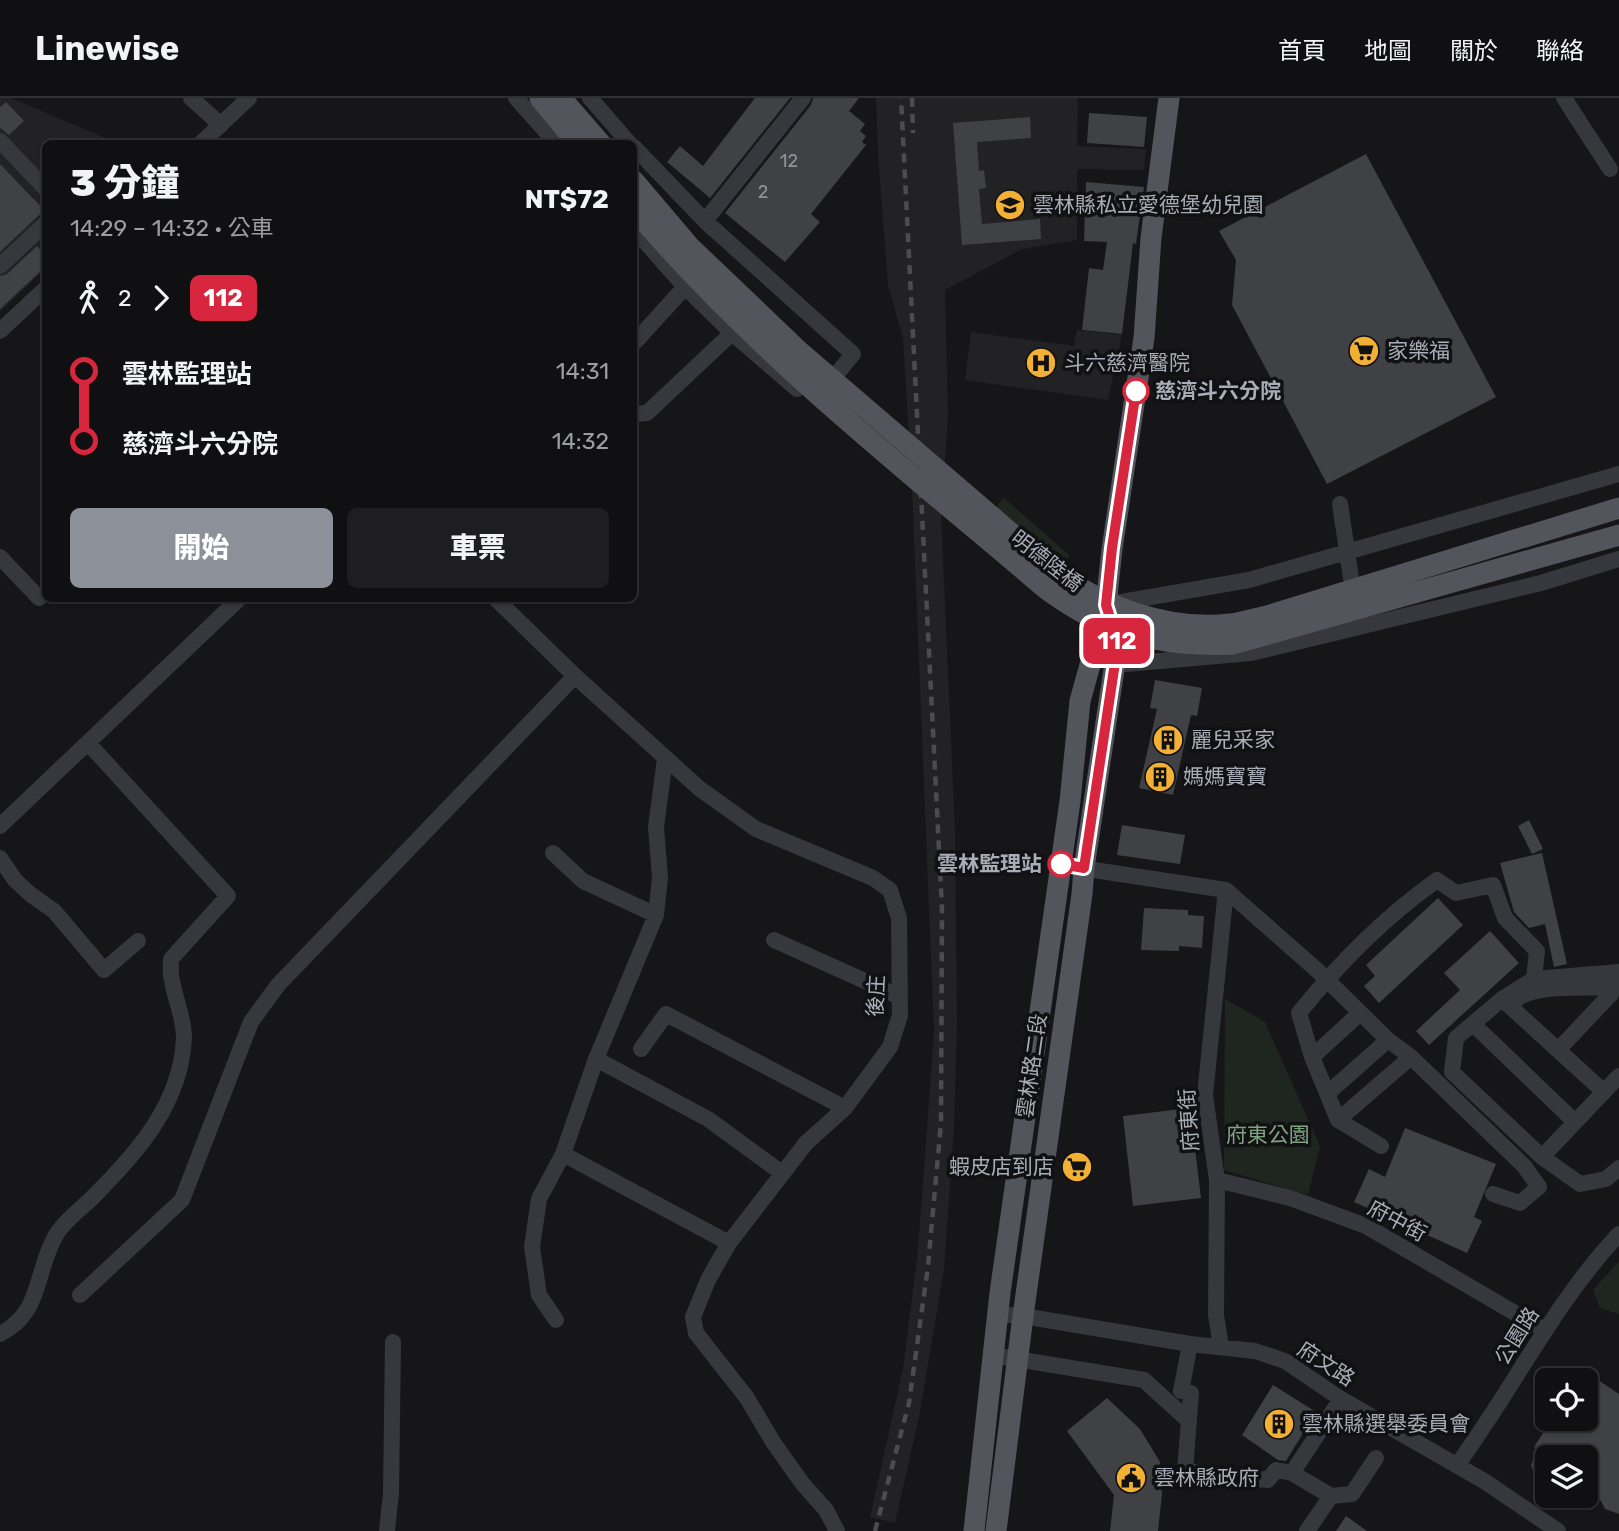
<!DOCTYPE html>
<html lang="zh-TW">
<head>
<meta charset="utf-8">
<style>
	:root { --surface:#101012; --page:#1e1e20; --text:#f1f3f6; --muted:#9c9d9f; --line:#303032; --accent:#8c9099 }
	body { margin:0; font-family:Rubik,"Noto Sans TC",sans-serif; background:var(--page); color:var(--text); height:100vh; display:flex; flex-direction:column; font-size:26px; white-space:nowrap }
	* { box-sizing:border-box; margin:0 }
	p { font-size:23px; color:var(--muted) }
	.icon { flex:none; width:38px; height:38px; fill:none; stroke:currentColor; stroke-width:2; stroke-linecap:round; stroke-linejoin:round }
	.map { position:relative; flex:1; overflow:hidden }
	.sheet { position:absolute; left:42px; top:42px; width:595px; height:462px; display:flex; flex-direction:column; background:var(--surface); border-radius:10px; box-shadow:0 2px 5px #0004,0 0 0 2px var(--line) }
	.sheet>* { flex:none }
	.badge { padding:0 14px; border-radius:10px; font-size:24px; line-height:46px }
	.fabs { position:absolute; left:1535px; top:1270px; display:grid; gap:14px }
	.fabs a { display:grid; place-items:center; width:63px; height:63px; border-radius:10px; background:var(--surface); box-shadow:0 2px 5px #0004,0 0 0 2px var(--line); font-size:35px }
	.map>.badge { position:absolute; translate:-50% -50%; box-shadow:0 0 0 4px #fff }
	.legs { display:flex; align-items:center; gap:10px; height:77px; padding:0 28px; font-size:23px }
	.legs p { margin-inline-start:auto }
	.head { display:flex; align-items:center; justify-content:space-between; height:119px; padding:0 28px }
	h1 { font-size:38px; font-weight:800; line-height:52px }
	.cta { display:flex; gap:14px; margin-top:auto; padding:14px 28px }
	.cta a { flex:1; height:80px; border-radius:10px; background:var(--accent); color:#fff; font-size:28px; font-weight:800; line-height:80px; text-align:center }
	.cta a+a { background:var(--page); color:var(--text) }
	ul { padding:0 28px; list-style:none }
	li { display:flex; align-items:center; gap:24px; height:70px; font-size:26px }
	li i { display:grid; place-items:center; width:10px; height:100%; margin:0 9px; background:currentColor }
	li i::after { content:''; width:18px; height:18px; margin:-9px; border:5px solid; border-radius:50%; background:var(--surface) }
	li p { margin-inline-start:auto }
	li:first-child i { background:linear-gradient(#0000 50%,currentColor 0) }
	li:last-child i { background:linear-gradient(currentColor 50%,#0000 0) }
	header { display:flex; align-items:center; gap:42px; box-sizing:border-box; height:98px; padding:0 35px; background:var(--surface); border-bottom:2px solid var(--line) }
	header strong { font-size:33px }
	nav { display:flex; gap:38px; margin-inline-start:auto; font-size:24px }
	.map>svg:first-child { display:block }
	.built { fill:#222225 }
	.green { fill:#1e261f }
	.building { fill:#404145 }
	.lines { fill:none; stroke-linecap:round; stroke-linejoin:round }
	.minor { stroke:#37383d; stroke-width:16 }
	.major { stroke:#53555c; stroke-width:21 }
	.rail { stroke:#4a4c52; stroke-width:4.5; stroke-dasharray:9 7; stroke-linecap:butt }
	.major-bridge { stroke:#53555c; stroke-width:21 }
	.line-1-casing { stroke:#fff; stroke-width:16 }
	.line-1 { stroke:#d7263d; stroke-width:10 }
	.stop-1-dot { fill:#fff; stroke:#d7263d; stroke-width:3.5 }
	.labels { text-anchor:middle; stroke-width:7; stroke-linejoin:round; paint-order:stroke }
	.number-label { font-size:18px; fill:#8e929b }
	.poi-label { font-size:21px; fill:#a8adb8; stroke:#111113; text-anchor:start }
	.stop-label { font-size:21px; font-weight:bold; fill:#a8adb8; stroke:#111113; text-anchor:start }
	.street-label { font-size:21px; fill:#a8adb8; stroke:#111113 }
	.park-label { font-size:21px; fill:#7fa381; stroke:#111113 }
</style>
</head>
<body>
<header>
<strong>Linewise</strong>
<nav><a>首頁</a><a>地圖</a><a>關於</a><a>聯絡</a></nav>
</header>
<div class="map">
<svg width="1619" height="1433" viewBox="0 0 1619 1433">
	<rect width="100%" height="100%" fill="#161618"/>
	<path class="built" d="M0 0H11L117 45 46 46 45 171 0 214Z
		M876 0H1078L1077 48 1146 51 1144 72 1077 71V142L1022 151 945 192 948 319 941 416 955 733 957 925 954 1030 944 1172 919 1319 895 1425 870 1419 903 1271 918 1152 934 933 912 390 903 240 888 187 878 56Z
		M1077 232 1122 237 1108 302 965 282 971 234 1074 248Z"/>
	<path class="green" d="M1003 399 1069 457 1053 502 977 440Z
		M1225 901 1265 924 1320 1048 1308 1097 1224 1072Z
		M1619 1163V1216L1600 1210 1593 1192Z"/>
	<path class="building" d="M755 0H790L710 100 667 64 680 48 703 68Z
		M813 0H859L849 13 865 26 860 33 866 38 862 44 866 47 811 116 820 124 785 164 725 115 811 7Z
		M6 4 24 23 9 37 0 30V9Z
		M1089 15 1147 19 1144 49 1087 45Z
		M1030 19 1031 40 977 44 979 73 984 72 986 90 979 91 982 126 1040 121 1041 141 962 147 953 25Z
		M1366 56 1496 299 1327 386 1232 207 1236 162 1219 133Z
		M0 66 46 114 39 117 0 154Z
		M1086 84 1144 89 1136 146 1133 145 1122 236 1082 232 1089 170 1103 172 1107 144 1084 143Z
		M37 148 46 157V168L0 211V178L7 176Z
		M1155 582 1202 590 1197 618 1191 617 1173 697 1139 690 1157 611 1150 610Z
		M1529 722 1543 751 1532 756 1518 728Z
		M1122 727 1185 737 1180 766 1117 757Z
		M1542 755 1567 866 1558 868 1554 869 1545 826 1529 830 1514 814 1500 765Z
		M1438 800 1463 827 1379 905 1364 888 1375 878 1366 867Z
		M1144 810 1188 812V817L1204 818 1202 850 1179 848V853L1141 852Z
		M1490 833 1519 865 1429 947 1416 933 1460 892 1444 875Z
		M1190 1010 1201 1100 1133 1108 1123 1018Z
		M1405 1030 1496 1066 1474 1119 1482 1123 1467 1155 1354 1104 1369 1071 1385 1079Z
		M1595 1280 1619 1296V1416L1605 1411 1596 1394 1592 1391 1593 1387 1586 1382V1360H1547V1386L1536 1378 1531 1368 1536 1350 1534 1349 1552 1321H1586V1294Z
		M1273 1287 1316 1314 1286 1363 1278 1362 1242 1337Z
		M1107 1300 1140 1331 1160 1364 1162 1396 1158 1433H1110L1114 1397 1067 1333Z
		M1346 1418 1367 1433H1336Z"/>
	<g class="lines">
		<path class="minor" d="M191 0 221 27
			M516 0 557 46
			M590 0 630 46
			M1564 0 1610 71
			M0 43 46 91
			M200 46 249 0
			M634 49 705 123 853 256 827 288
			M705 123 803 0
			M634 131 685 189 732 235 797 291
			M0 168 46 125
			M0 233 46 190
			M634 245 685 189
			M634 316 647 315 732 235
			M1340 406 1354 500
			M0 459 39 500
			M495 500 575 578 700 691 756 731 873 780 890 792 899 820 900 917 890 949 845 1010 806 1045 729 1145 708 1182 693 1219 696 1235 747 1300 773 1344 802 1385 826 1412 837 1433
			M1110 506 1249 482 1619 376
			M1114 567 1251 555 1541 485 1619 461
			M0 728 240 500
			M553 755 583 783 656 817
			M0 760 15 782 30 796 54 813 104 872 138 843
			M1074 769 1226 792 1318 873 1388 942 1411 959 1524 1068 1539 1089 1520 1105 1493 1096
			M774 842 898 898
			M1619 874 1534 881 1502 901 1456 940 1452 974 1542 1059 1580 1086 1606 1081 1619 1070
			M1502 901 1604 994
			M1517 901C1536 885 1593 891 1619 889
			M1473 926 1575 1024
			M641 951 666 916 845 1010
			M1558 952 1611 896 1609 890
			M1312 959 1360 915
			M596 961 708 1021 782 1075
			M1328 995 1388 942
			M1338 1022 1411 959
			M1381 1048 1338 1022 1312 959 1299 915C1339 865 1385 819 1437 782L1456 795 1493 787 1505 820 1537 853 1534 881
			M563 1056 729 1145
			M1542 1059 1619 978
			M1217 1082 1290 1100 1366 1128 1544 1232
			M80 1197 182 1102 251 924 278 887 575 578
			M998 1216 1023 1218 1190 1246 1255 1253 1285 1263 1341 1301 1484 1383 1558 1433
			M556 1222 539 1197 532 1149 539 1101 563 1056 596 961 656 817 660 780 656 729 665 661
			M0 1236C43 1214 34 1175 56 1137 64 1123 81 1111 93 1099 137 1055 181 1006 184 940 184 919 175 902 172 882 170 876 171 868 171 861L228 798 88 645
			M1190 1246 1181 1293 1191 1295 1185 1373 1268 1382 1276 1372 1292 1375
			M1221 1249 1216 1217 1217 1082 1205 997 1226 792
			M993 1257 1144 1282 1189 1323
			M1341 1301 1292 1375 1331 1398 1352 1396 1376 1360
			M1457 1367C1513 1291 1554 1205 1619 1136
			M387 1433 391 1395 393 1244
			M1307 1433 1331 1398"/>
		<path class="major" d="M540 0 578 46
			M561 0 601 46
			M974 1433 1000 1195 1070 703 1080 603 1106 509
			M996 1433 1023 1218 1082 796 1084 770 1118 545 1106 507 1112 451 1144 240 1151 140 1169 0"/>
		<path class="rail" d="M912 0 913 35
			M875 1433 909 1305 928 1168 941 1025 942 811 901 0"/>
		<path class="major-bridge" d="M634 83 690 149 800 254 1053 471C1101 509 1168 533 1230 526 1242 525 1255 520 1267 518L1619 410
			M634 111C754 253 903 369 1045 490 1104 534 1159 550 1233 546L1619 437"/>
	</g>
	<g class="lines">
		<g class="line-1-casing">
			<path id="line-1" d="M1061 766 1084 770 1118 545 1106 507 1112 450 1136 293"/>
		</g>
		<use href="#line-1" class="line-1"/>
	</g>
	<defs>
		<g id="school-disc" transform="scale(1.575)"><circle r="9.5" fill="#f2b134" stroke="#111113"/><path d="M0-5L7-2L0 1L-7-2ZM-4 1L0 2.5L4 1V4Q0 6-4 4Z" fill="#111"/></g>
		<g id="supermarket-disc" transform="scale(1.575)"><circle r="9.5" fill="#f2b134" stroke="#111113"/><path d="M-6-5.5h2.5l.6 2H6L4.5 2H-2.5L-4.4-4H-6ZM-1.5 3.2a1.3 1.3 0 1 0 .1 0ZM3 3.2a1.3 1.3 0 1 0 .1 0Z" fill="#111"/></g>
		<g id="hospital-disc" transform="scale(1.575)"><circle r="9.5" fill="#f2b134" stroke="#111113"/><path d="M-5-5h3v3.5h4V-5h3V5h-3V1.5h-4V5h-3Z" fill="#111"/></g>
		<g id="building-disc" transform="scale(1.575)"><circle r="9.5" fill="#f2b134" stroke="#111113"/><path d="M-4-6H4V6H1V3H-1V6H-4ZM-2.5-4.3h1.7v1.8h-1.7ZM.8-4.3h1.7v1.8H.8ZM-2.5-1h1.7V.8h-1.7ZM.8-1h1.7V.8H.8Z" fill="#111"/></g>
		<g id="civic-disc" transform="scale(1.575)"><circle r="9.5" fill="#f2b134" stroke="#111113"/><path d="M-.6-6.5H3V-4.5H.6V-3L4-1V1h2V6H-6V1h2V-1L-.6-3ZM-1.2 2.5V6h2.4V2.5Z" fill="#111"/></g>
	</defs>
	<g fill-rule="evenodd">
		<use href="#school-disc" x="1010" y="107"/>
		<use href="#supermarket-disc" x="1364" y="253"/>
		<use href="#hospital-disc" x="1041" y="265"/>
		<use href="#building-disc" x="1168" y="642"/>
		<use href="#building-disc" x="1160" y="679"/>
		<use href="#supermarket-disc" x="1077" y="1069"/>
		<use href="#building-disc" x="1279" y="1326"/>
		<use href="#civic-disc" x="1131" y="1380"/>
	</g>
	<g class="stop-1-dot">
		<circle cx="1136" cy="293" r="12"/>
		<circle cx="1061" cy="766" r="12"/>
	</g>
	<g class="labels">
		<g class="number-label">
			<text x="789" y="69">12</text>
			<text x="763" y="100">2</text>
		</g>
		<g class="poi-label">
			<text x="1033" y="114">雲林縣私立愛德堡幼兒園</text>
			<text x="1387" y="260">家樂福</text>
			<text x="1064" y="272">斗六慈濟醫院</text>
			<text x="1191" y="649">麗兒采家</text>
			<text x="1183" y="686">媽媽寶寶</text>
			<text x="1054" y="1076" text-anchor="end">蝦皮店到店</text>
			<text x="1302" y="1333">雲林縣選舉委員會</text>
			<text x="1154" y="1387">雲林縣政府</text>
		</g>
		<g class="stop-label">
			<text x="1155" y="300">慈濟斗六分院</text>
			<text x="1042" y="773" text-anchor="end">雲林監理站</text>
		</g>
		<g class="street-label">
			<text transform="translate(1047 463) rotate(38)" y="7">明德陸橋</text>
			<text transform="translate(876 898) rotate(-87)" y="7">後庄</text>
			<text transform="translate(1032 968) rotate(-82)" y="7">雲林路二段</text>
			<text transform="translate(1189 1022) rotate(-94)" y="7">府東街</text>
			<text transform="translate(1397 1123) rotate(28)" y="7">府中街</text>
			<text transform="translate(1517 1238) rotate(-58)" y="7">公園路</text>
			<text transform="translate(1326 1266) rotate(33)" y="7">府文路</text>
		</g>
		<g class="park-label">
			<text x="1268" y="1044">府東公園</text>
		</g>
	</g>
</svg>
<div class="fabs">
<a><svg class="icon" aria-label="locate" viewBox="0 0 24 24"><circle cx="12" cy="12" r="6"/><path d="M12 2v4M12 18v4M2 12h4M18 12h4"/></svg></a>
<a><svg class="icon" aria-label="layers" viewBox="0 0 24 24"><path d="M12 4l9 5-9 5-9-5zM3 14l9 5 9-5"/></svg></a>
</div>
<b class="badge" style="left:1117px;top:543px;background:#d7263d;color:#fff">112</b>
<section class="sheet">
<div class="head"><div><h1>3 分鐘</h1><p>14:29 – 14:32 · 公車</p></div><b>NT$72</b></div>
<div class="legs"><svg class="icon" aria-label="walk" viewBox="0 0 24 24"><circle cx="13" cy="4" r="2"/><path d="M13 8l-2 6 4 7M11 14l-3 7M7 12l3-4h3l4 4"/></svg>2<svg class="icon" aria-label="forward" viewBox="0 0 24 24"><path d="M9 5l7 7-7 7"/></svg><b class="badge" style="background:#d7263d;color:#fff">112</b></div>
<ul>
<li><i style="color:#d7263d"></i><b>雲林監理站</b><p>14:31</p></li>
<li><i style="color:#d7263d"></i><b>慈濟斗六分院</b><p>14:32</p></li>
</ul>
<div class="cta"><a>開始</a><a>車票</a></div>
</section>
</div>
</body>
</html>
